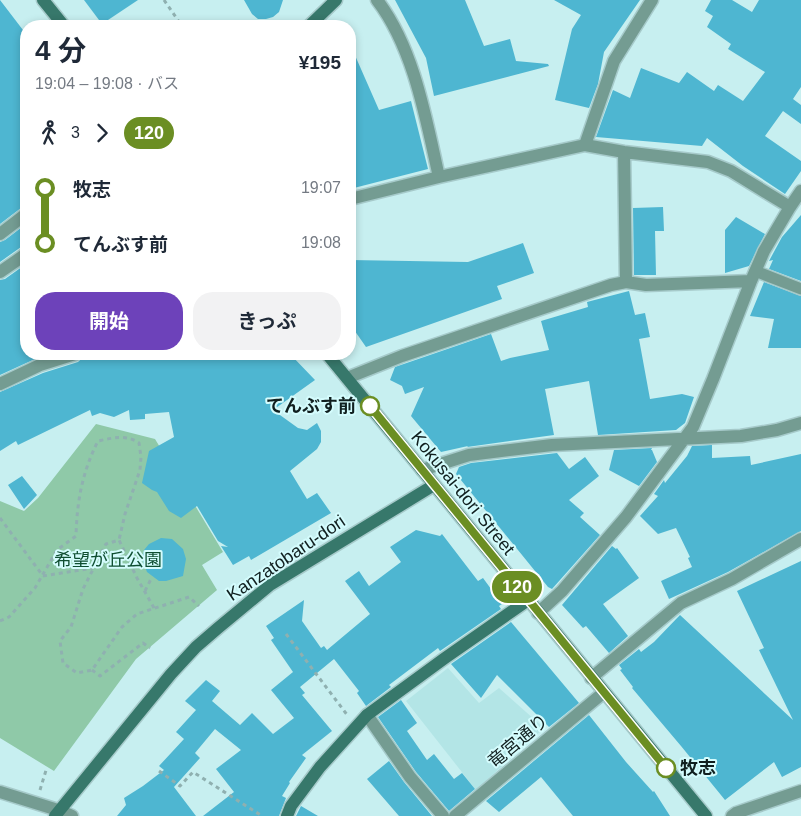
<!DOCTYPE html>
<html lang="ja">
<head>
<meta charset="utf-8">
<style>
	:root { --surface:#fff; --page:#f2f2f3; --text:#1f2937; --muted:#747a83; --accent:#6d42ba }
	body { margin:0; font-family:Arial,"Noto Sans JP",sans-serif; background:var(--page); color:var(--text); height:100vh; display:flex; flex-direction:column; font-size:19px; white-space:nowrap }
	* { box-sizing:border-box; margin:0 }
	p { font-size:16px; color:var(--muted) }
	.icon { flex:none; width:28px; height:28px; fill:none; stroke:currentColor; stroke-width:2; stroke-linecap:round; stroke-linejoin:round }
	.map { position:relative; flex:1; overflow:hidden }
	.details { position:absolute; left:20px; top:20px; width:336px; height:340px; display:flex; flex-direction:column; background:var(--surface); border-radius:20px; box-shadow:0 2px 8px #0003 }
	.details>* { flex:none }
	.badge { padding:0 10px; border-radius:16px; font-size:18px; line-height:32px }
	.map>.badge { position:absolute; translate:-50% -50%; box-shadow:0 0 0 2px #fff }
	.legs { display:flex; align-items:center; gap:8px; height:55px; padding:0 15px; font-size:16px }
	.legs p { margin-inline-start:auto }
	.overview { display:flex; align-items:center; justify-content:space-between; height:85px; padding:0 15px }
	h1 { font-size:28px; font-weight:700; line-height:38px }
	.button { display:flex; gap:10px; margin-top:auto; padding:10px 15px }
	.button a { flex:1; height:58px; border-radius:20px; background:var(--accent); color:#fff; font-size:20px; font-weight:700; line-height:58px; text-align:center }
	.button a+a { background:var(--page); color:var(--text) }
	ul { padding:0 15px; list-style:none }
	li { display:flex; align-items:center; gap:18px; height:55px; font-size:19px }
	li i { display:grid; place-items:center; width:8px; height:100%; margin:0 6px; background:currentColor }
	li i::after { content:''; width:12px; height:12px; margin:-6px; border:4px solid; border-radius:50%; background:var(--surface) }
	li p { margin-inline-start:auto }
	li:first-child i { background:linear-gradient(#0000 50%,currentColor 0) }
	li:last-child i { background:linear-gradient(currentColor 50%,#0000 0) }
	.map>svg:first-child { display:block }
	.built { fill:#b3e5e6 }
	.green { fill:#8fc9a8 }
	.building { fill:#4eb6d1 }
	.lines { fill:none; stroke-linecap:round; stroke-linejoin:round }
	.lane-casing { stroke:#a6caca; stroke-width:14 }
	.street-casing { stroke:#a6caca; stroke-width:15 }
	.secondary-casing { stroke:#a6caca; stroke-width:15 }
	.path { stroke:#8fb0b0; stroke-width:3; stroke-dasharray:4 4; stroke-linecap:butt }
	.lane { stroke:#749c92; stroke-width:11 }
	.street { stroke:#749c92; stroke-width:12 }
	.secondary { stroke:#37786b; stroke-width:12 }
	.line-1-casing { stroke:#fff; stroke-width:11 }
	.line-1 { stroke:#6b8e23; stroke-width:8 }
	.stop-1-dot { fill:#fff; stroke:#6b8e23; stroke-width:2.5 }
	.labels { text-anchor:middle; stroke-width:4; stroke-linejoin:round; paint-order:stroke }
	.stop-label { font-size:18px; font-weight:bold; fill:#101f1f; stroke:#d4fcfd; text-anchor:end }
	.street-label { font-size:18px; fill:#101f1f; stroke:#d4fcfd }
	.park-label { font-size:18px; fill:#0f4f32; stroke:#d4fcfd }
</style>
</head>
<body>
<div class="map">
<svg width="801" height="816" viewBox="0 0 801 816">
	<rect width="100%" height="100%" fill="#c7eff0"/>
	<path class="built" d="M448 668 479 703 499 688 544 728 476 790 406 701Z"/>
	<path class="green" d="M96 424 155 439 223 552 202 565 217 590 136 659 54 771 0 738V501L24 511 38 498Z"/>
	<path class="building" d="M0 0 26 34V206L21 208 0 224Z
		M84 0H138L102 24Z
		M244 0H283L279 12 273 17 266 19H258L252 14Z
		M395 0H465L484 46 510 39 516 61 548 64 549 66 434 96 426 58Z
		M554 0H640L604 52 598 84 589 108 555 100 572 29 581 15Z
		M711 0H732L752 12 759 0H801V87L793 99 801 105V124L783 111 765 136 801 161V171L785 194 743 166 707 138 702 146 596 137 613 90 630 98 641 68 679 83 687 72 714 91 718 85 743 101 765 72 728 49 731 44 707 27 713 16 705 11Z
		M350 44 379 110 411 101 428 169 350 189Z
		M663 207 664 231H655L656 275H634L633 208Z
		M801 215V281L769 269 773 260 769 261 782 237Z
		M736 217 765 234 749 266 725 273V230Z
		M26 224V246L21 247 0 262V242L5 240Z
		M523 243 534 273 497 286 502 299 366 347 350 324V260L468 262Z
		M26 264V354H32L35 359 0 375V280L5 279Z
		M764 282 801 296V348H768L774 319 750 316Z
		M629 291 635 315 645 313 650 337 639 339 650 399 682 394 694 397 685 423 676 430 598 435 589 381 545 389 554 435 467 447 468 446 441 452 411 416 424 387 405 394 402 386 390 380 395 367 491 334 501 361 510 358 549 350 541 321 588 307 587 302Z
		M83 354H290L315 380 273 410 298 428 307 430 317 423 321 431V442L317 449 290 471 307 499 317 493 331 513 251 560 249 556 233 565 221 546 228 547 218 541 197 506 181 518 169 511 157 492 152 490 142 483 149 451 174 437 169 412 145 414V419L130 420 129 410 114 417 100 413 92 416 90 410 18 445 16 441 0 451V392L43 373 78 362 81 359Z
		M712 445V458L750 456 751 465 801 454V531L728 572 669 599 661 581 692 567 688 558 690 557 676 528 658 534 640 516 658 496 654 494 664 480 665 483 687 456 692 446Z
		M652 448 651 450H652L657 462 639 486 609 470 614 450Z
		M557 453 569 469 585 457 599 476 569 500 584 513 580 517 600 535 552 589 548 587 456 474 459 467 471 463Z
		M22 476 37 495 24 509 8 485Z
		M416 530 440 536 442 534 478 581 483 578 502 604 499 606 501 609 440 651 438 648 389 685 391 687 366 706 357 693 359 691 334 659 300 687 305 693 302 695 332 731 302 755 306 758 289 782 290 783 282 796 286 798 279 816H203L234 792 216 769 241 750 215 729 195 753 200 758 174 787 196 816H117L126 805 124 798 143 786 164 770 159 766 184 739 176 732 196 710 185 701 206 680 220 691 212 701 240 725 252 713 273 734 294 718 271 690 293 672 271 640 274 638 266 626 304 600 302 621 321 648 324 646 327 650 370 614 345 581 359 571 369 586 401 562 390 547Z
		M161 538 172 539 183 549 186 559 183 576 166 581H159L147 572 142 559 144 550 149 544Z
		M612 546 616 549 617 548 639 578 603 604 628 636 609 653 586 626 583 628 562 605Z
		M801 561V767L782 777 774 762 725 800 681 746 632 688 633 687 620 670 622 669 619 665 639 649 641 652 654 642 680 615 793 720 759 650 764 648 737 591Z
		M511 622 579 703 549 727 497 675 481 698 451 664Z
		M401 700 417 723 407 731 427 760 434 754 454 779 462 773 475 789 449 811 416 772 378 717Z
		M589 715 626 762 653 792 654 791 670 816H573L541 777 499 812 486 801Z
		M389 761 404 782 432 816H399L367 779Z
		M301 806 318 816H296Z"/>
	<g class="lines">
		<g class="lane-casing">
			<path id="lane" d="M755 271 801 289"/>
		</g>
		<g class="street-casing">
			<path id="street" d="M377 0C414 48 426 119 439 177
				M585 145 614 61 652 0
				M624 152 626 282
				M350 199 439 177 585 145 624 152 708 162 731 171 790 207
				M0 234 26 214
				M0 272 26 254
				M347 378 402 356 611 285 626 282 646 285 751 281
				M0 384 40 365 75 354
				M422 470 469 455 552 445 741 436 777 430 801 423
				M538 613 562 591 626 517 693 427 713 379 751 281 764 251 790 207 801 191
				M591 678 681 603 732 579 801 539
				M367 715 410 777 443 816
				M0 792 61 811 72 816
				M455 816 603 693
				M732 816 736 813 801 791"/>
		</g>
		<g class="secondary-casing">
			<path id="secondary" d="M43 0 64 26
				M309 26 336 0
				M327 354 706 816
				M55 816 171 674 196 647 218 628 270 585 434 485
				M287 816 291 806 320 767 367 715 445 658 528 600"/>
		</g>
		<path class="path" d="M164 0 182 26
			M0 518 43 576
			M43 576 93 568
			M145 591 152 577
			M154 608 137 578 119 540 106 544 83 589 71 627 60 641 63 663 77 673 92 670 122 627 137 614 189 597 199 606
			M0 621 9 617 35 588 57 550 76 536C77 501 82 473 98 441 113 438 126 434 139 443L141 457 140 470 125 514 119 540
			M286 634 348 716
			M92 670 100 676 143 643 150 648
			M159 771 180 786 193 772 262 816
			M40 790 47 767"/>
		<use href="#lane" class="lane"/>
		<use href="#street" class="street"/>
		<use href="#secondary" class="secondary"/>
	</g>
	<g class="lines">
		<g class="line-1-casing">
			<path id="line-1" d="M370 406 666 768"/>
		</g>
		<use href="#line-1" class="line-1"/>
	</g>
	<g class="stop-1-dot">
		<circle cx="370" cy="406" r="9"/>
		<circle cx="666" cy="768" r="9"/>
	</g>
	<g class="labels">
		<g class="stop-label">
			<text x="356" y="412">てんぶす前</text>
			<text x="680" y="774" text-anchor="start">牧志</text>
		</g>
		<g class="street-label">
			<text transform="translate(463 493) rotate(51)" y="6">Kokusai-dori Street</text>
			<text transform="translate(286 558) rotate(-34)" y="6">Kanzatobaru-dori</text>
			<text transform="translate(518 741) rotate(-40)" y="6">竜宮通り</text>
		</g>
		<g class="park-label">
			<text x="108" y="566">希望が丘公園</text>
		</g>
	</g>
</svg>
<b class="badge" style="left:517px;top:587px;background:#6b8e23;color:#fff">120</b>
<section class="details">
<div class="overview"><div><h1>4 分</h1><p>19:04 – 19:08 · バス</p></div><b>¥195</b></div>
<div class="legs"><svg class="icon" aria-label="walk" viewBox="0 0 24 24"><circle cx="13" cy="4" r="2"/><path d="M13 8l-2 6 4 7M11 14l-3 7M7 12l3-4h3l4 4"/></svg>3<svg class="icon" aria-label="forward" viewBox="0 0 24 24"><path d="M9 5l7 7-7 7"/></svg><b class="badge" style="background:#6b8e23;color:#fff">120</b></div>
<ul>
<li><i style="color:#6b8e23"></i><b>牧志</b><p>19:07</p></li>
<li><i style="color:#6b8e23"></i><b>てんぶす前</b><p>19:08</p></li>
</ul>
<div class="button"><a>開始</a><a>きっぷ</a></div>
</section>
</div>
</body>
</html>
